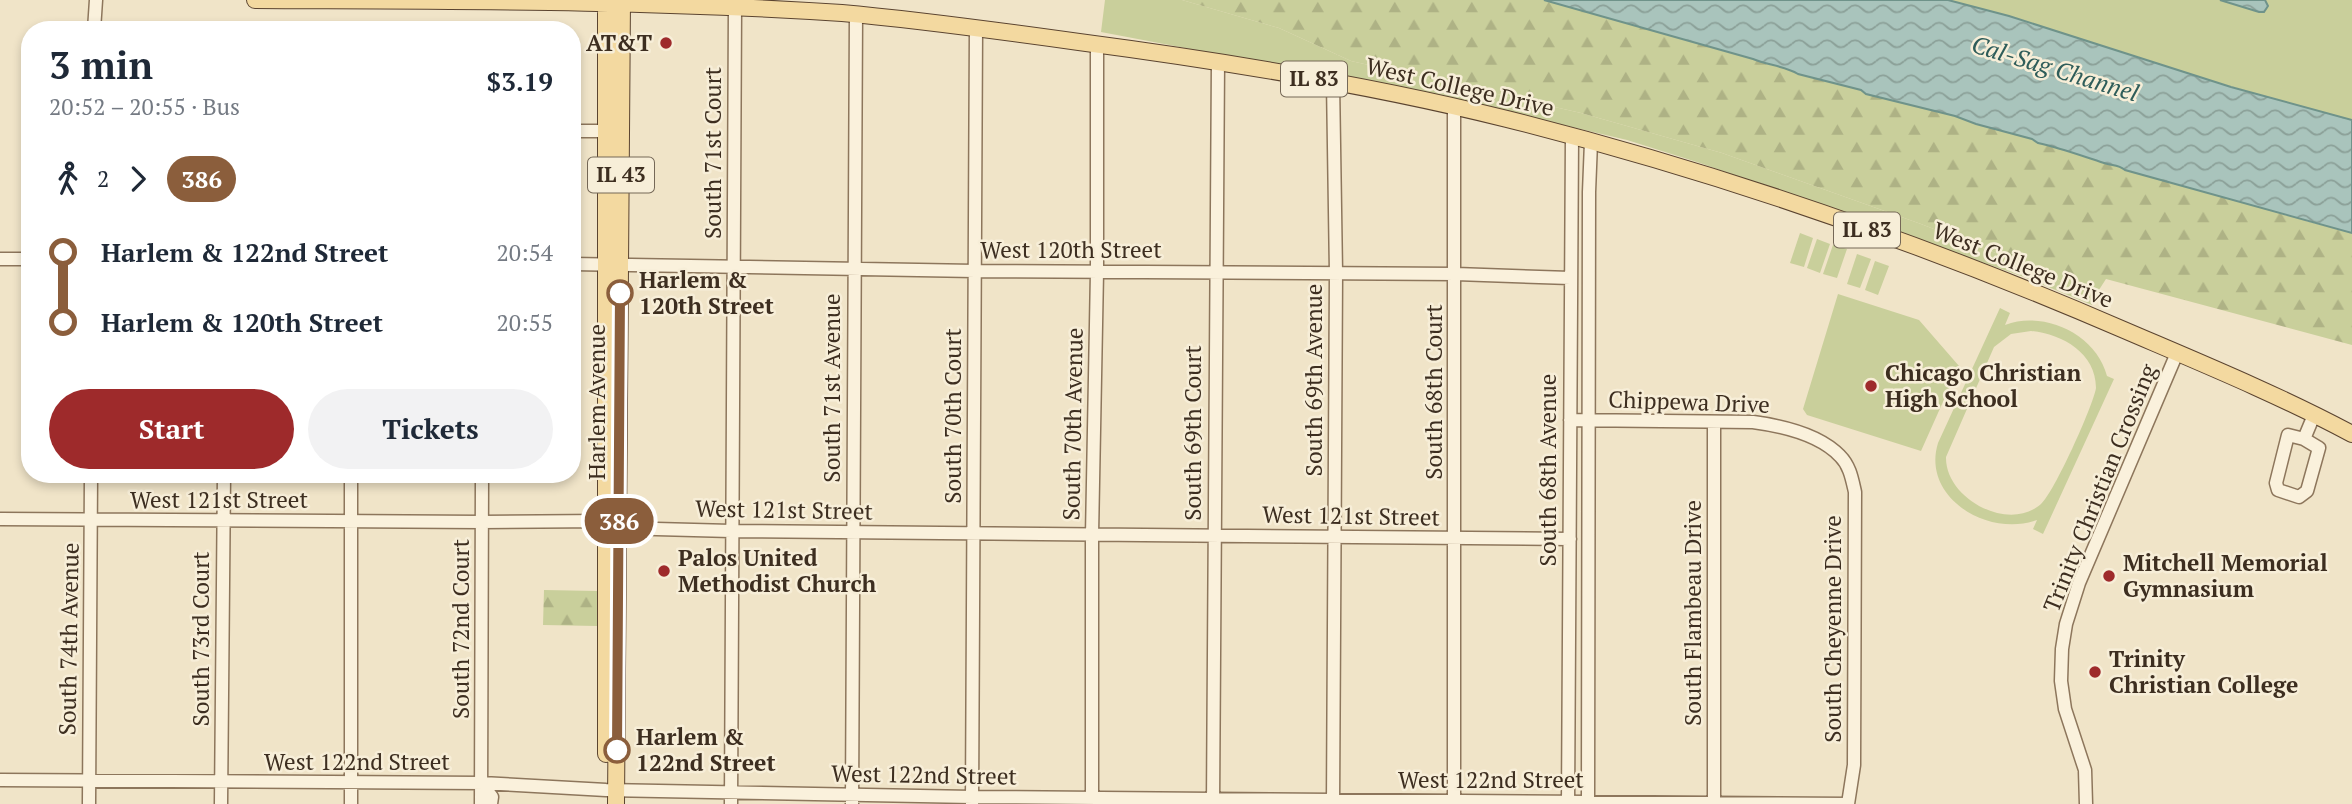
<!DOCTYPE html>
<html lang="en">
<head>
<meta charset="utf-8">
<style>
	:root { --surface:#fff; --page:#f2f2f3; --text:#1f2937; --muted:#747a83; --accent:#9e2a2b }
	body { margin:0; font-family:"PT Serif",serif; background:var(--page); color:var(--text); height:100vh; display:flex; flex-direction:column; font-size:26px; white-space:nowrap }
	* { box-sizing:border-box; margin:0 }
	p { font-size:23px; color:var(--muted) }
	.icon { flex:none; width:38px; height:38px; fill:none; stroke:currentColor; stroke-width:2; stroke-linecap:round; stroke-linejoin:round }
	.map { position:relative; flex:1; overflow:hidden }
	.drawer { position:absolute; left:21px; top:21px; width:560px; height:462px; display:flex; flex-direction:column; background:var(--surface); border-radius:28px; box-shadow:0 4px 10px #0003 }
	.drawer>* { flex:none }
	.badge { padding:0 14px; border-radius:23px; font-size:24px; line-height:46px }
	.map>.badge { position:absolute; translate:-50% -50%; box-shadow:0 0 0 4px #fff }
	.legs { display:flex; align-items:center; gap:10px; height:77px; padding:0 28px; font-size:23px }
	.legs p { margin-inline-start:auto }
	.head { display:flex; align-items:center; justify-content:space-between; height:119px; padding:0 28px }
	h1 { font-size:38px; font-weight:600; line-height:52px }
	.button { display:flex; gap:14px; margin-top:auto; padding:14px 28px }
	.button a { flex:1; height:80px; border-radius:42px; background:var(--accent); color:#fff; font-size:28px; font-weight:600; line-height:80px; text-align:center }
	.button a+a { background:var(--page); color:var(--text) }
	ul { padding:0 28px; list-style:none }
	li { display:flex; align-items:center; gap:24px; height:70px; font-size:26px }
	li i { display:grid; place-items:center; width:10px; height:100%; margin:0 9px; background:currentColor }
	li i::after { content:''; width:18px; height:18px; margin:-9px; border:5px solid; border-radius:50%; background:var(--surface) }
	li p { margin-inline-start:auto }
	li:first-child i { background:linear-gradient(#0000 50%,currentColor 0) }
	li:last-child i { background:linear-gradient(currentColor 50%,#0000 0) }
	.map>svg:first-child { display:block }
	.grass { fill:#c9cf9b; fill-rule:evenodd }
	.forest { fill:url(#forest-firs) }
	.water { fill:url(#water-waves); stroke:#6f938a; stroke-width:2 }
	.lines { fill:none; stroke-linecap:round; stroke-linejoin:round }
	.minor-casing { stroke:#8d765c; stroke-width:15 }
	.major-casing { stroke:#5b4430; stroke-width:18 }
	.minor { stroke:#faf1dc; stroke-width:12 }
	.major { stroke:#f3d9a0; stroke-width:16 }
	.line-1-casing { stroke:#fff; stroke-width:16 }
	.line-1 { stroke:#8b5e3c; stroke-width:10 }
	.poi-dot { fill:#9e2a2b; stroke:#f7eed8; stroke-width:2.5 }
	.stop-1-dot { fill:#fff; stroke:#8b5e3c; stroke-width:3.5 }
	.labels { text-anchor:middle; stroke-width:5; stroke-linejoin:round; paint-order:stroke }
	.shield { fill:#f7eed8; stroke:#756857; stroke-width:2 }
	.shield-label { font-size:21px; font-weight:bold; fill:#3d2e20 }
	.poi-label { font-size:23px; font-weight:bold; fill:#3d2e20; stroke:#f7eed8; text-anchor:start }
	.street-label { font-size:23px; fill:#3d2e20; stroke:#f7eed8 }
	.stop-label { font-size:23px; font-weight:bold; fill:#3d2e20; stroke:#f7eed8; text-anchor:start }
	.water-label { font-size:24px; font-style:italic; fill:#2f5d5a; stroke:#f7eed8 }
</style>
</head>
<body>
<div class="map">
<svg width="2352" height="804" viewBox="0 0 2352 804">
	<defs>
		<pattern id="forest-firs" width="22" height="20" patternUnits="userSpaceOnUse" patternTransform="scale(1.75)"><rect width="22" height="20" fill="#c9cf9b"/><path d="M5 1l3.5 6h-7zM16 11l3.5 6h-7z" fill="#aeb285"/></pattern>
		<pattern id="water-waves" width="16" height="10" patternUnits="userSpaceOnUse" patternTransform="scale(1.75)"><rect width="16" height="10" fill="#a9c4bc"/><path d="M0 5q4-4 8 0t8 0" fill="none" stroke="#8ba098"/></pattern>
	</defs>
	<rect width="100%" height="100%" fill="#f0e4c8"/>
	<path class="grass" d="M1105 0H1182L1279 28 1351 61 1581 113 1722 153 1921 224 2019 262 2095 296 2092 305 2024 277 1700 163 1627 140 1453 99 1101 32Z
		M1949 0H2352V120C2216 85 2083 39 1949 0Z
		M1800 233 1813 238 1804 267 1790 263Z
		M1817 239 1830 244 1820 273 1807 268Z
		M1833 245 1847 249 1837 278 1823 274Z
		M1857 254 1871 259 1860 288 1847 284Z
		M1875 261 1889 266 1878 295 1865 290Z
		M1838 294 1919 320 1959 366 1921 451 1807 415 1803 409Z
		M2000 308 2010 313 2005 325C2044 310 2096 334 2107 376L2114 379 2043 534 2033 529 2037 520C1989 538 1921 498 1938 443ZM2031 331C2062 334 2096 353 2096 388 2093 406 2054 493 2041 504 2008 533 1945 498 1946 457L1994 347 2011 334Z"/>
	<path class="forest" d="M1182 0H1544L1861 90 1866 94 1955 116 1976 124 2032 139 2038 143C2061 148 2082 156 2104 163 2112 166 2118 164 2126 170L2223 195 2288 216 2302 217 2306 221 2352 233V345L2106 279 2095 296 2019 262 1921 224 1722 153 1581 113 1351 61 1279 28Z
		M544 590 597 591V626L543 625Z"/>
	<path class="water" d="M1544 0H1948L2009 16 2231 87 2352 120V233L2125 170C2118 164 2112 166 2104 163 2082 156 2061 148 2038 143L2032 139 1976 124 1955 116 1866 94 1861 90 1798 74C1785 66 1767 65 1753 59Z
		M2220 0H2265L2268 6 2264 12H2259Z"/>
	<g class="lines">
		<g class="minor-casing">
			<path id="minor" d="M94 30 96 0
				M572 131H614
				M0 259H30
				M572 264 975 271 1456 274 1570 278
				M1570 420 1753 422C1783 426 1819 434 1840 456 1850 466 1852 479 1855 492L1854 765 1848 804
				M1714 422V804
				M2304 439 2319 448 2307 491 2299 497 2278 490 2276 483 2288 435 2304 439 2314 415
				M351 474V804
				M0 519 482 522 604 521 619 528 731 531 1570 539
				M0 780 482 783 606 790 972 797 1848 804
				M482 784 492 797 491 804
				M1092 803V535L1097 272V44
				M89 804 91 474
				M221 804 224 474
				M481 804 482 474
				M731 804 735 6
				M852 804 856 14
				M972 804 976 28
				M1213 804 1218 61
				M1333 804 1336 273 1333 82
				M1454 804V107
				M1568 804 1572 136
				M1588 804 1589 192 1591 142
				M2086 804 2085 770 2065 709 2061 681 2062 649 2066 624 2079 583 2177 353"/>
		</g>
		<g class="major-casing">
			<path id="major" d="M255 0C450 1 647 0 842 13 921 20 1000 31 1079 42 1223 61 1367 84 1507 119 1718 172 1925 244 2124 330 2201 363 2279 395 2352 434
				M606 0V754
				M616 804 622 0"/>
		</g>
		<use href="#minor" class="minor"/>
		<use href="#major" class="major"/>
	</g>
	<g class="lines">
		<g class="line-1-casing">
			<path id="line-1" d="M617 750 620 293"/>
		</g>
		<use href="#line-1" class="line-1"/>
	</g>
	<g class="poi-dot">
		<circle cx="666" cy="43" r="7"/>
		<circle cx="1871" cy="386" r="7"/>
		<circle cx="664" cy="571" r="7"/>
		<circle cx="2109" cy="576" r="7"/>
		<circle cx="2095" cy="672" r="7"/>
	</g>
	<g class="stop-1-dot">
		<circle cx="620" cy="293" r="12"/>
		<circle cx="617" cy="750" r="12"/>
	</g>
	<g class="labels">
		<g class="shield">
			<rect x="1281" y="61.5" width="66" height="35" rx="5"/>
			<rect x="588" y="157.5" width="66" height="35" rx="5"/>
			<rect x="1834" y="212.5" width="66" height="35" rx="5"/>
		</g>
		<g class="shield-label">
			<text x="1314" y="86">IL 83</text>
			<text x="621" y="182">IL 43</text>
			<text x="1867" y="237">IL 83</text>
		</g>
		<g class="poi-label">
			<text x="652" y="51" text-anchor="end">AT&amp;T</text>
			<text x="1885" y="381">Chicago Christian<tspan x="1885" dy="26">High School</tspan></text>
			<text x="678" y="566">Palos United<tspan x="678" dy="26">Methodist Church</tspan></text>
			<text x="2123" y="571">Mitchell Memorial<tspan x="2123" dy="26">Gymnasium</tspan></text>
			<text x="2109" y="667">Trinity<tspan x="2109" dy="26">Christian College</tspan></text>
		</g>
		<g class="street-label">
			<text transform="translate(1460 87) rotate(13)" y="8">West College Drive</text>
			<text transform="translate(713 153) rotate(-90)" y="8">South 71st Court</text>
			<text x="1071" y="258">West 120th Street</text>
			<text transform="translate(2023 265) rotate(22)" y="8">West College Drive</text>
			<text transform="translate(1314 380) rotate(-90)" y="8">South 69th Avenue</text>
			<text transform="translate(832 388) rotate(-90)" y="8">South 71st Avenue</text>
			<text transform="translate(1434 392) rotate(-90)" y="8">South 68th Court</text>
			<text transform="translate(597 402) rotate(-90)" y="8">Harlem Avenue</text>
			<text transform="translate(1689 402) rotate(2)" y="8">Chippewa Drive</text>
			<text transform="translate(953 416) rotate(-90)" y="8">South 70th Court</text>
			<text transform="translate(1073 424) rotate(-89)" y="8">South 70th Avenue</text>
			<text transform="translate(1193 433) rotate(-90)" y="8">South 69th Court</text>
			<text transform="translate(1548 470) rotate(-90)" y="8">South 68th Avenue</text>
			<text transform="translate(2100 488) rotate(-68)" y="8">Trinity Christian Crossing</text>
			<text x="219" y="508">West 121st Street</text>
			<text transform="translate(784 510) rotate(1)" y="8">West 121st Street</text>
			<text transform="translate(1351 516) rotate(1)" y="8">West 121st Street</text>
			<text transform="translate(1693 613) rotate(-90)" y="8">South Flambeau Drive</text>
			<text transform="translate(461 629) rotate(-90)" y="8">South 72nd Court</text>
			<text transform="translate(1833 629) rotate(-90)" y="8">South Cheyenne Drive</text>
			<text transform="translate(69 639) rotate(-89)" y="8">South 74th Avenue</text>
			<text transform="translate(201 639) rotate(-90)" y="8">South 73rd Court</text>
			<text x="357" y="770">West 122nd Street</text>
			<text transform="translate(924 775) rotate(1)" y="8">West 122nd Street</text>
			<text x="1491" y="788">West 122nd Street</text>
		</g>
		<g class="stop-label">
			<text x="639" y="288">Harlem &amp;<tspan x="639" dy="26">120th Street</tspan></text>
			<text x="636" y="745">Harlem &amp;<tspan x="636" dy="26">122nd Street</tspan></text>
		</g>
		<g class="water-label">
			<text transform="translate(2055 69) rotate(17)" y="8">Cal-Sag Channel</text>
		</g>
	</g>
</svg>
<b class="badge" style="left:619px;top:521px;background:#8b5e3c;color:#fff">386</b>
<section class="drawer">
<div class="head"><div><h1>3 min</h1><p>20:52 – 20:55 · Bus</p></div><b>$3.19</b></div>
<div class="legs"><svg class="icon" aria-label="walk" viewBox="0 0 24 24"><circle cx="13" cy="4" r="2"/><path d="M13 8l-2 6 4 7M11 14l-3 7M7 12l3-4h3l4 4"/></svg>2<svg class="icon" aria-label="forward" viewBox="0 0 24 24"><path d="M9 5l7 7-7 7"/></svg><b class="badge" style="background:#8b5e3c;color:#fff">386</b></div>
<ul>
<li><i style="color:#8b5e3c"></i><b>Harlem &amp; 122nd Street</b><p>20:54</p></li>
<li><i style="color:#8b5e3c"></i><b>Harlem &amp; 120th Street</b><p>20:55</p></li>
</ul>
<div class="button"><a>Start</a><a>Tickets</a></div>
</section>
</div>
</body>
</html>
